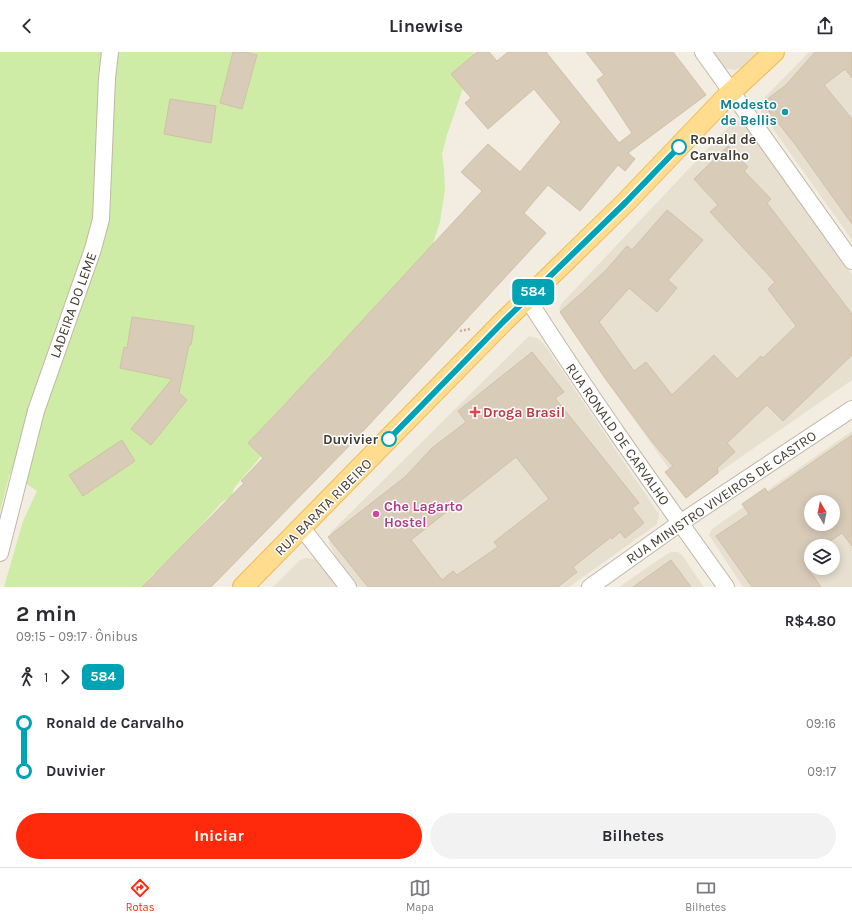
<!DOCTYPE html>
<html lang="pt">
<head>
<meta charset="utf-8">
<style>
	:root { --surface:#fff; --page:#f2f2f3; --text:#2b2b33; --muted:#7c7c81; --line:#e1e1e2; --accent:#ff2a0c }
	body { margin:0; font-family:Karla,sans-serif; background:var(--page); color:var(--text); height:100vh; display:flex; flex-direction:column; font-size:15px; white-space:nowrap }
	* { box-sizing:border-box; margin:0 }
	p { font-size:13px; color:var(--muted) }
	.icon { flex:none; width:22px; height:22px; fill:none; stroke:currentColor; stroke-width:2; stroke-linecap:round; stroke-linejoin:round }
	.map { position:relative; height:535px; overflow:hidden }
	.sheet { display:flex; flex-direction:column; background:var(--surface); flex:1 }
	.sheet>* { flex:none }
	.badge { padding:0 8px; border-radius:6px; font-size:14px; line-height:26px }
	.needle { width:26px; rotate:350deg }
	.controls { position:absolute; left:804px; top:443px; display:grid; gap:8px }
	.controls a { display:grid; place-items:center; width:36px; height:36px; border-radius:50%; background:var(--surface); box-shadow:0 2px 10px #0003; font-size:20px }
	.map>.badge { position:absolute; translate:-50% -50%; box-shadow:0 0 0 2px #fff }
	.legs { display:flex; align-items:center; gap:6px; height:44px; padding:0 16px; font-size:13px }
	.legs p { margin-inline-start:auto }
	.headline { display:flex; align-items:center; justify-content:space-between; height:68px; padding:0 16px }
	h1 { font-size:22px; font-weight:700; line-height:30px }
	.primary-button { display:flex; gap:8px; margin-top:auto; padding:8px 16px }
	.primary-button a { flex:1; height:46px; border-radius:24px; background:var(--accent); color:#fff; font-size:16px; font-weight:700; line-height:46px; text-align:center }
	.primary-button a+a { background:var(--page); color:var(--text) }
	ul { padding:0 16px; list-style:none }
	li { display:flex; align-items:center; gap:14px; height:48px; font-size:15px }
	li i { display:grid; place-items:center; width:6px; height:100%; margin:0 5px; background:currentColor }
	li i::after { content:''; width:10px; height:10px; margin:-5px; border:3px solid; border-radius:50%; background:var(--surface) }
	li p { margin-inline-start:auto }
	li:first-child i { background:linear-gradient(#0000 50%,currentColor 0) }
	li:last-child i { background:linear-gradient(currentColor 50%,#0000 0) }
	header { display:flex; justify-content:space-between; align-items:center; height:52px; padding:0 16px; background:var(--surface); font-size:18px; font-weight:700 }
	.tabs { display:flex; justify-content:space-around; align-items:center; height:56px; border-top:1px solid var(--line); background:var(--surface); font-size:11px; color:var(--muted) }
	.tabs a { display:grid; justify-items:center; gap:2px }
	.tabs .selected { color:var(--accent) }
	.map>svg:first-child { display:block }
	.residential { fill:#e7dfcf; fill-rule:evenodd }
	.green { fill:#ceeca5 }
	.building { fill:#d8cbb8; stroke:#d1c0a8; fill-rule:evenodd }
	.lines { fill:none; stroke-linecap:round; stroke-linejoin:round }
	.minor-casing { stroke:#c1b7a6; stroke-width:18 }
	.major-casing { stroke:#efbc53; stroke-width:22 }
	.path { stroke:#c2b093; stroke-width:2.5; stroke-dasharray:2 2; stroke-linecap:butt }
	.minor { stroke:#fff; stroke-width:16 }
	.major { stroke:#ffdc8e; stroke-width:20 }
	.line-1-casing { stroke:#fff; stroke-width:9 }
	.line-1 { stroke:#00a3b4; stroke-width:6 }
	.culture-dot { fill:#0f9aa8; stroke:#fff; stroke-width:1.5 }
	.stop-1-dot { fill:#fff; stroke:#00a3b4; stroke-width:2 }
	.health-dot { fill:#e0444e; stroke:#fff; stroke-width:1.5 }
	.hotel-dot { fill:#d1479c; stroke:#fff; stroke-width:1.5 }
	.labels { text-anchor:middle; stroke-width:3; stroke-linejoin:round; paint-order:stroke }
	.culture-label { font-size:14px; font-weight:bold; fill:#0d838f; stroke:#fff; text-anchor:end }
	.stop-label { font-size:14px; font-weight:bold; fill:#443c32; stroke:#fff; text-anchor:start }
	.street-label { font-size:14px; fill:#443c32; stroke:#fff }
	.health-label { font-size:14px; font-weight:bold; fill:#be3a42; stroke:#fff; text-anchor:start }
	.hotel-label { font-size:14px; font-weight:bold; fill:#b23c85; stroke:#fff; text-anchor:start }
</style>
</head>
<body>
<header><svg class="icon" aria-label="back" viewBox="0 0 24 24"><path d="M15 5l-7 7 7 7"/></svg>Linewise<svg class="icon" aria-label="share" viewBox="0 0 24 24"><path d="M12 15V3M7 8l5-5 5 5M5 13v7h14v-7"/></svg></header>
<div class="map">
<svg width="852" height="535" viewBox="0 0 852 535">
	<rect width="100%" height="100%" fill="#f3ede1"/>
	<path class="residential" d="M713 0H760L745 14 735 18 724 16Z
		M809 0H852V188L761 60 759 54 763 47Z
		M734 69H739L744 71 852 223V328L718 421 699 436 691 439H685L605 327 564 267 559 257 562 251Z
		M529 284 539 287 544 292 659 462 658 469 656 473 569 535H358L340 513 329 491 331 480Z
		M852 379V535H743L709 483 712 477ZM811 450H833V472H811ZM811 494H833V516H811Z
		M671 500H678L682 503 704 535H619L667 502Z
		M306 506 315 507 320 510 339 535H273L300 508Z"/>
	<path class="green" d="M0 0H474V4L447 83 442 102 444 117 445 138 440 170 431 198 339 297 330 302 301 335 262 403 234 436 232 444 221 451 199 476 189 490 158 523 154 521 142 535H4L23 469 37 439 10 421 0 460Z"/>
	<path class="building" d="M233 0H245L257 3 242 57 220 51Z
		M477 0H489L497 9 508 0H546L619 91 632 81 597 28 604 23 586 0H673L706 43 628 101 635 107 625 119 618 113 580 159 548 133 524 161 546 181 354 389 211 535H142L244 431 241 429 263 406 248 391 276 362 482 139 461 120 488 92 520 120 561 70 534 37 488 77 465 51 471 46 451 22Z
		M815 0H852V26L845 17 824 33 852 67V172L795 92 762 51 786 33Z
		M170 47 216 54 211 91 164 82Z
		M728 94 748 115 744 119 771 147 767 151 852 262V303L783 369 767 353 727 391 735 400 717 416 718 421 686 446 665 420 673 414 654 392 605 326 560 260 584 239 607 217 627 194 632 198 667 158 703 188 668 228 677 236 657 260 629 236 599 270 634 319 646 310 672 343 714 303 737 327 761 304 763 306 796 274 768 237 775 230 710 160 718 153 694 127Z
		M132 265 194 274 191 293H189L179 341 187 348 151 393 131 377 172 327 120 316 124 295 127 296Z
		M532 300 564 340 555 346 639 451 632 456 644 471 625 486 620 480 612 487 611 485 573 515 577 520 558 535H368L328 485 405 425 432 396 466 370 458 359ZM516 405 549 447 494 490 498 495 457 523 453 519 442 528 411 488Z
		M852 383V494L842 481 823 494H811V503L802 508 821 535H752L716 484 749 462 742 452 765 436 768 441ZM811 450H833V472H811Z
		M122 388 135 409 83 444 69 423Z
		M671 508 691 535H633Z"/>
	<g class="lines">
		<g class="minor-casing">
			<path id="minor" d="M703 0 852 209
				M527 246C590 345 658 440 726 535
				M302 476 348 535
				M0 501 36 359 93 197 101 167 107 26 110 0
				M590 535 680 471 852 357"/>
		</g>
		<g class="major-casing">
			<path id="major" d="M243 535 504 269 626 150 731 40 774 0"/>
		</g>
		<path class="path" d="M460 279 470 277"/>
		<use href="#minor" class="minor"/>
		<use href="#major" class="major"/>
	</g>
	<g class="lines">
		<g class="line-1-casing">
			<path id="line-1" d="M389 387 504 269 626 150 679 95"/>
		</g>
		<use href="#line-1" class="line-1"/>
	</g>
	<circle class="culture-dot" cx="785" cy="60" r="4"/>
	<g class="stop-1-dot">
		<circle cx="679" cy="95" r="7"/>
		<circle cx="389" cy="387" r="7"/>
	</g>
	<path class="health-dot" d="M473 354h4v4h4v4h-4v4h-4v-4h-4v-4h4z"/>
	<circle class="hotel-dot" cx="376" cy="462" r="4"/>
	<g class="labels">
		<g class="culture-label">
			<text x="777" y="57">Modesto<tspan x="777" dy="16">de Bellis</tspan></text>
		</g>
		<g class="stop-label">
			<text x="690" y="92">Ronald de<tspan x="690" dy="16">Carvalho</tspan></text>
			<text x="378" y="392" text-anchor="end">Duvivier</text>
		</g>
		<g class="street-label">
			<text transform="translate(73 253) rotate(-70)" y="5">LADEIRA DO LEME</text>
			<text transform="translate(618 382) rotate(55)" y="5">RUA RONALD DE CARVALHO</text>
			<text transform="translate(721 445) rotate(-34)" y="5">RUA MINISTRO VIVEIROS DE CASTRO</text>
			<text transform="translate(323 455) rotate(-45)" y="5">RUA BARATA RIBEIRO</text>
		</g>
		<g class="health-label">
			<text x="483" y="365">Droga Brasil</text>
		</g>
		<g class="hotel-label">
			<text x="384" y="459">Che Lagarto<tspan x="384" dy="16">Hostel</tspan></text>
		</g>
	</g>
</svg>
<div class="controls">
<a><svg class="needle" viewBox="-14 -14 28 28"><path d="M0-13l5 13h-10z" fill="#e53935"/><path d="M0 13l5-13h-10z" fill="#7c7c81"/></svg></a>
<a><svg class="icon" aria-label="layers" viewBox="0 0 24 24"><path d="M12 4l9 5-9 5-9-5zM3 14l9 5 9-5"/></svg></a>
</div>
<b class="badge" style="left:533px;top:240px;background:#00a3b4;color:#fff">584</b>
</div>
<section class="sheet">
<div class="headline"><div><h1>2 min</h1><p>09:15 – 09:17 · Ônibus</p></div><b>R$4.80</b></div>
<div class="legs"><svg class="icon" aria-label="walk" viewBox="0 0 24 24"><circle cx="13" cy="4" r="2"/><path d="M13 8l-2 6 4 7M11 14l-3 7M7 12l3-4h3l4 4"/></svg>1<svg class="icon" aria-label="forward" viewBox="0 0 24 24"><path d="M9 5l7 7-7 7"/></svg><b class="badge" style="background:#00a3b4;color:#fff">584</b></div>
<ul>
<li><i style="color:#00a3b4"></i><b>Ronald de Carvalho</b><p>09:16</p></li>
<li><i style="color:#00a3b4"></i><b>Duvivier</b><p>09:17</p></li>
</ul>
<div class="primary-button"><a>Iniciar</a><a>Bilhetes</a></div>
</section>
<nav class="tabs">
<a class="selected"><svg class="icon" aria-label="directions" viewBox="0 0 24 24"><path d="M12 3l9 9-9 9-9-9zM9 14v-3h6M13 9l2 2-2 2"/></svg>Rotas</a>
<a><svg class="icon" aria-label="map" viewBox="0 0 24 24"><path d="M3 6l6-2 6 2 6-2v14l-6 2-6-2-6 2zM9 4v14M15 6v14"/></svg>Mapa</a>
<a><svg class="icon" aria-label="tickets" viewBox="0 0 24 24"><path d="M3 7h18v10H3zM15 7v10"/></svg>Bilhetes</a>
</nav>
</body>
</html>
